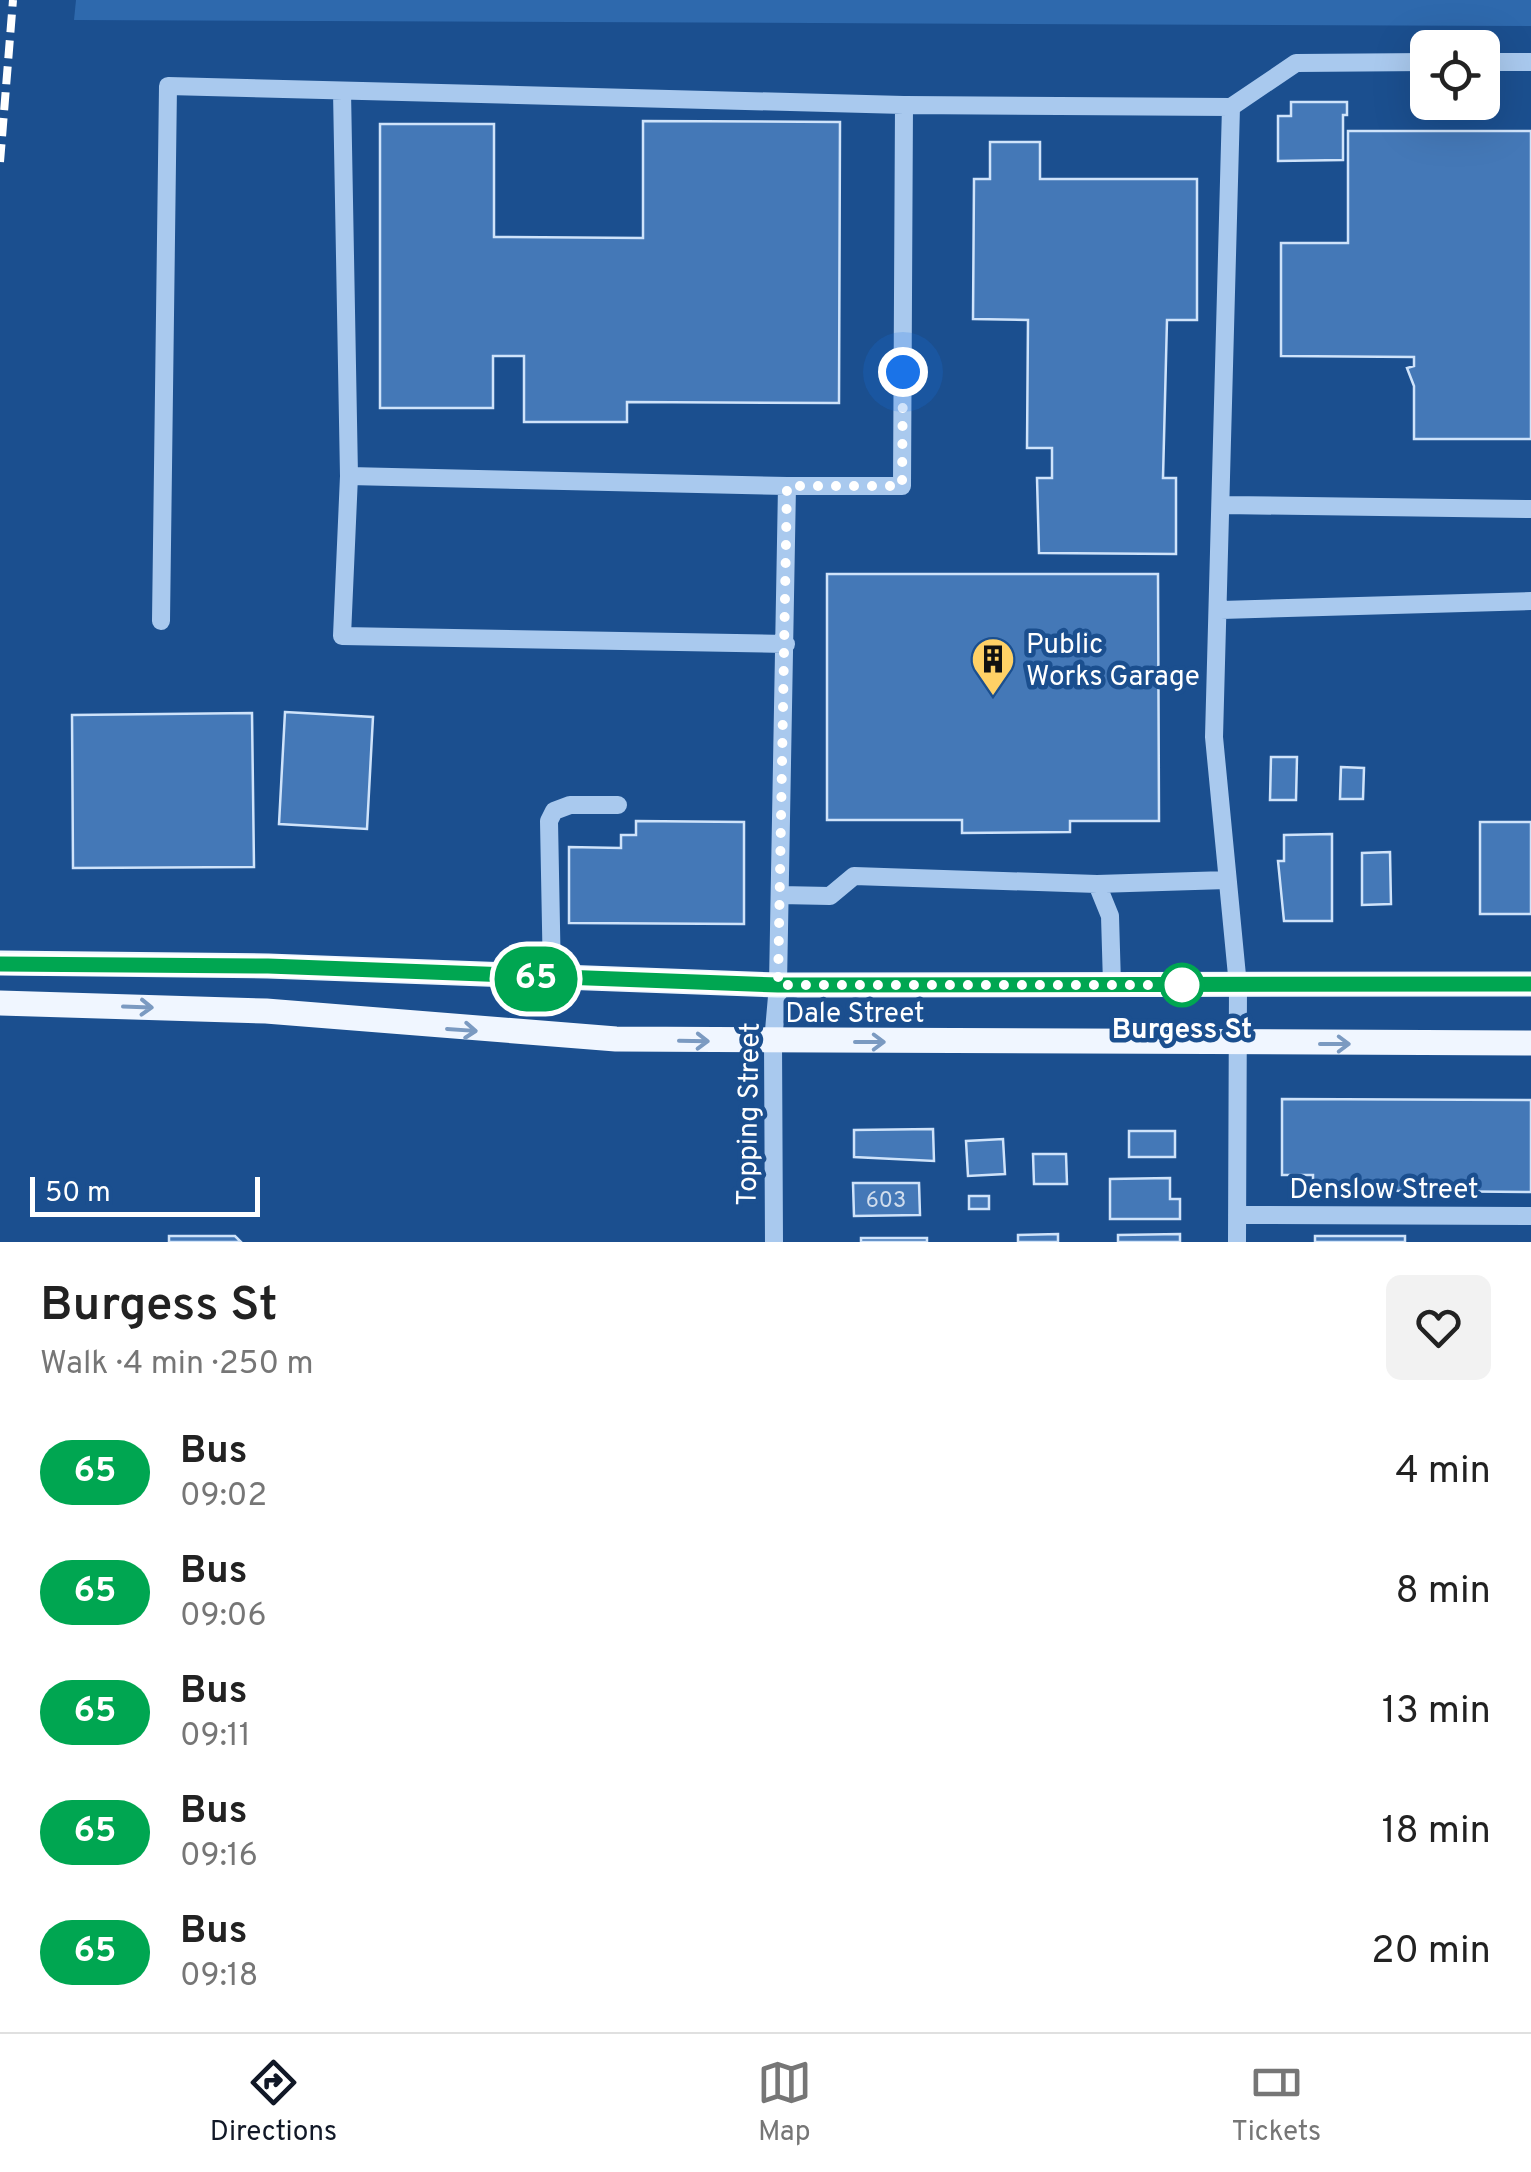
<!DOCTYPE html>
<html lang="en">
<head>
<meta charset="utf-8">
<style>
	:root { --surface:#fff; --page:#f2f2f2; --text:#222; --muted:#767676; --line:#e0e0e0; --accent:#111827 }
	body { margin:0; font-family:Overpass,sans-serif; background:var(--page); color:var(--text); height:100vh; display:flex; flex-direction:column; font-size:38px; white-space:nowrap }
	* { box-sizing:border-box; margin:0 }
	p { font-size:32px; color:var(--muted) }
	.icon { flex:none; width:55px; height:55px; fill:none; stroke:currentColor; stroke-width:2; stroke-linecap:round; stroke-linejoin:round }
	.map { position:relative; height:1242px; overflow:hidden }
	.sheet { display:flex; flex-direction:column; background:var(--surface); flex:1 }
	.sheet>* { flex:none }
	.badge { padding:0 20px; border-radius:32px; font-size:35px; line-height:65px }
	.controls { position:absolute; left:1410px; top:30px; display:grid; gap:20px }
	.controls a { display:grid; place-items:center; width:90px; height:90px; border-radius:15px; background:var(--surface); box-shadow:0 10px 40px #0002; font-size:50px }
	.scale { position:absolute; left:30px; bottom:25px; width:230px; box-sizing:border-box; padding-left:10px; border:5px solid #fff; border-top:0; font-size:28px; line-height:35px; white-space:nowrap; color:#fff; -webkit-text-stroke:8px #1b4f8f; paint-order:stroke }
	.you { position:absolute; width:50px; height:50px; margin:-25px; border:8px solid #fff; border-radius:50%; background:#1a73e8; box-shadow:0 0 0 15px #1a73e833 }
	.map>.badge { position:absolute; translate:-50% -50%; box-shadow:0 0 0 5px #fff }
	.round { display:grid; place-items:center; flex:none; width:105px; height:105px; border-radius:15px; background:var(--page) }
	.head { display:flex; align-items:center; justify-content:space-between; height:170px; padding:0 40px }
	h1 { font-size:48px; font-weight:600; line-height:75px }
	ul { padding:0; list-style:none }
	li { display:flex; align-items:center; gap:30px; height:120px; padding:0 40px }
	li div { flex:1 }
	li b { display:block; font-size:38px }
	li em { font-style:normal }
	li .badge { min-width:110px; font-weight:700; text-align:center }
	.menu { display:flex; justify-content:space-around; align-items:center; height:140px; border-top:2px solid var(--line); background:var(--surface); font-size:28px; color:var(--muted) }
	.menu a { display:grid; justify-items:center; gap:5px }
	.menu .selected { color:var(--accent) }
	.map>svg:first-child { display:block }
	.green { fill:#2e69ad }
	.building { fill:#4478b7; stroke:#cfe3fa; stroke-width:2.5 }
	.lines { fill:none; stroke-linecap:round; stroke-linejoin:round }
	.minor { stroke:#a9c9ee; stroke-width:18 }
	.major { stroke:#f0f6ff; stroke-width:25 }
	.rail { stroke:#fff; stroke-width:8; stroke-dasharray:18 8; stroke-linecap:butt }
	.oneway { stroke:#7b9ac1 }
	.line-casing { stroke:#fff; stroke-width:22 }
	.line { stroke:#00a651; stroke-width:15 }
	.walk { stroke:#fff; stroke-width:10; stroke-dasharray:0 18 }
	.stop-dot { fill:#fff; stroke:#00a651; stroke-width:5 }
	.labels { text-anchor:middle; stroke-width:9; stroke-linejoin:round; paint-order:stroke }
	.number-label { font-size:22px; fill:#d0dded }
	.poi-label { font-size:28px; fill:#fff; stroke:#1b4f8f; text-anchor:start }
	.street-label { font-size:28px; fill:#fff; stroke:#1b4f8f }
	.stop-label { font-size:28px; font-weight:bold; fill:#fff; stroke:#1b4f8f }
</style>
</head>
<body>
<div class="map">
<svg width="1531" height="1242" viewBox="0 0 1531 1242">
	<rect width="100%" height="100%" fill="#1b4f8f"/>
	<path class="green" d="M76 0H1531V26L74 20Z"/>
	<path class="building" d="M1291 102H1347V115H1343V160L1278 161V116H1291Z
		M643 121 840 122 839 403 627 402V422H524V356H493V408H380V124H494V237L643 238Z
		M1348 131H1531V439H1414V386L1407 368 1414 366V357L1281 356V243H1348Z
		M990 142H1040V179H1197V320H1167L1163 478H1176V554L1039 553 1037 478H1052V448H1027L1028 320 973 319 974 179H990Z
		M827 574H1158L1159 821H1070V832L962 833V820H827Z
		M285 712 373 717 367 829 279 824Z
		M252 713 254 867 73 868 72 715Z
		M1271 757H1297L1296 800H1270Z
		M1341 767 1364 768 1363 799H1340Z
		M636 821 744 822V924L569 923V847L621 848V835H636Z
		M1480 822H1531V914H1480Z
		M1332 834V921H1284L1278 861H1284V835Z
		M1390 852 1391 904 1362 905V853Z
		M1282 1099 1531 1100V1192L1313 1190V1175H1282Z
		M933 1129 934 1161 854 1157V1130Z
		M1129 1131H1175V1157H1129Z
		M1003 1139 1005 1174 968 1176 966 1141Z
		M1033 1154H1066L1067 1184H1034Z
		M1170 1178V1199H1180V1219H1110V1179Z
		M853 1183H919L920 1215 854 1216Z
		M969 1196H989V1209H969Z
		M1058 1234V1242H1018V1235Z
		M1180 1234V1242H1118V1235Z
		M169 1236H235L241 1242H169Z
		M1315 1236H1405V1242H1315Z
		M861 1238H927V1242H861Z"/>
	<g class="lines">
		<path class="minor" d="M1482 62H1531
			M342 91 349 476
			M1231 107 1214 737 1238 986 1237 1242
			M1224 505 1531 509
			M1221 610 1531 601
			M161 621 168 86 904 105 1231 107 1296 63 1428 62
			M786 644 342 636 349 476 787 486
			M1097 884 1227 880
			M780 895 830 896 854 876 1097 884 1110 916 1112 984
			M552 979 549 821 554 811 570 805H618
			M1237 1215 1531 1216
			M774 1242 773 1042 778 985 787 486H902L904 105"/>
		<path class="major" d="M0 963 268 966 778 985 1531 984
			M0 1003 266 1011 616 1039 1531 1043"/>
		<path class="rail" d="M0 162 13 0"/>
	</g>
	<defs><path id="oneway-shaft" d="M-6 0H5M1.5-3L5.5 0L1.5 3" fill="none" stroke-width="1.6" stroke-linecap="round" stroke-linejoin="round" transform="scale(2.5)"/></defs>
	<g class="oneway">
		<use href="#oneway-shaft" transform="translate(138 1007) rotate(2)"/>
		<use href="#oneway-shaft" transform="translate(462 1030) rotate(4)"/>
		<use href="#oneway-shaft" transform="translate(694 1041) rotate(1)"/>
		<use href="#oneway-shaft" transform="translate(870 1042)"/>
		<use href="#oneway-shaft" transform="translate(1335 1044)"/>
	</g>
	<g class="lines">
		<g class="line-casing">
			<path id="line" d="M0 964 268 966 778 985 1531 984"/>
		</g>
		<use href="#line" class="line"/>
		<path class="walk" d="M903 372 902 486H787L778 985H1182"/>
	</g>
	<defs>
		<g id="building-pin" transform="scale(2.25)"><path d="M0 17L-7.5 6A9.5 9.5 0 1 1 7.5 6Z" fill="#ffd166" stroke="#1b4f8f"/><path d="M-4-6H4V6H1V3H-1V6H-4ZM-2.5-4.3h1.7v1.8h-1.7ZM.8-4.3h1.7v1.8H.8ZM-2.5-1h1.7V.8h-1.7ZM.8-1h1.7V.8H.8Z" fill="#111"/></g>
	</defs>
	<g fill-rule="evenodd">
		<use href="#building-pin" x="993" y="659"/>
	</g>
	<circle class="stop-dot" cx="1182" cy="985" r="20"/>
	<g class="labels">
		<g class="number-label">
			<text x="886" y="1207">603</text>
		</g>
		<g class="poi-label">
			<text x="1026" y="653">Public<tspan x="1026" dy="32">Works Garage</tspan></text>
		</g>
		<g class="street-label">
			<text x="855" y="1022">Dale Street</text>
			<text transform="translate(747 1114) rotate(-89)" y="10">Topping Street</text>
			<text x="1384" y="1198">Denslow Street</text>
		</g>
		<g class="stop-label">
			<text x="1182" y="1038">Burgess St</text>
		</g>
	</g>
</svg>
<div class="controls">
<a><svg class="icon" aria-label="locate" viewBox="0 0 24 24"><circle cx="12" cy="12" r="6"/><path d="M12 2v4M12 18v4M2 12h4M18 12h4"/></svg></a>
</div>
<div class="scale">50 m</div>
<div class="you" style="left:903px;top:372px"></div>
<b class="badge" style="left:536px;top:979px;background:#00a651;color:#fff">65</b>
</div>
<section class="sheet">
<div class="head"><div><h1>Burgess St</h1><p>Walk · 4 min · 250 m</p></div><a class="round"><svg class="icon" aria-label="heart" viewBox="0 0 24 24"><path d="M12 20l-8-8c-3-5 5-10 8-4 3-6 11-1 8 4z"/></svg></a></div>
<ul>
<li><span class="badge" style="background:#00a651;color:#fff">65</span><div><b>Bus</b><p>09:02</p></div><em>4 min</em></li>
<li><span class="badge" style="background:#00a651;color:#fff">65</span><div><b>Bus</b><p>09:06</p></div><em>8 min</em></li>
<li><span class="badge" style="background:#00a651;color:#fff">65</span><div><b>Bus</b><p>09:11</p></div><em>13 min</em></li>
<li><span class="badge" style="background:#00a651;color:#fff">65</span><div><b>Bus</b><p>09:16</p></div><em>18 min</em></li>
<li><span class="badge" style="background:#00a651;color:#fff">65</span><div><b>Bus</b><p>09:18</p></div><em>20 min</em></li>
</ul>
</section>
<nav class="menu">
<a class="selected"><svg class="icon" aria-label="directions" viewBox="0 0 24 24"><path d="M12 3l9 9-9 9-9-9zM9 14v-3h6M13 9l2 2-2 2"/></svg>Directions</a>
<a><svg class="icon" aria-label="map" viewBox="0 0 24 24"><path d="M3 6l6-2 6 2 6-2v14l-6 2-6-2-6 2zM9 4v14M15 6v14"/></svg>Map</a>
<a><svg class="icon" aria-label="tickets" viewBox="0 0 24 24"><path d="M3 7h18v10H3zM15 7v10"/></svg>Tickets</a>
</nav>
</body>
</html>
